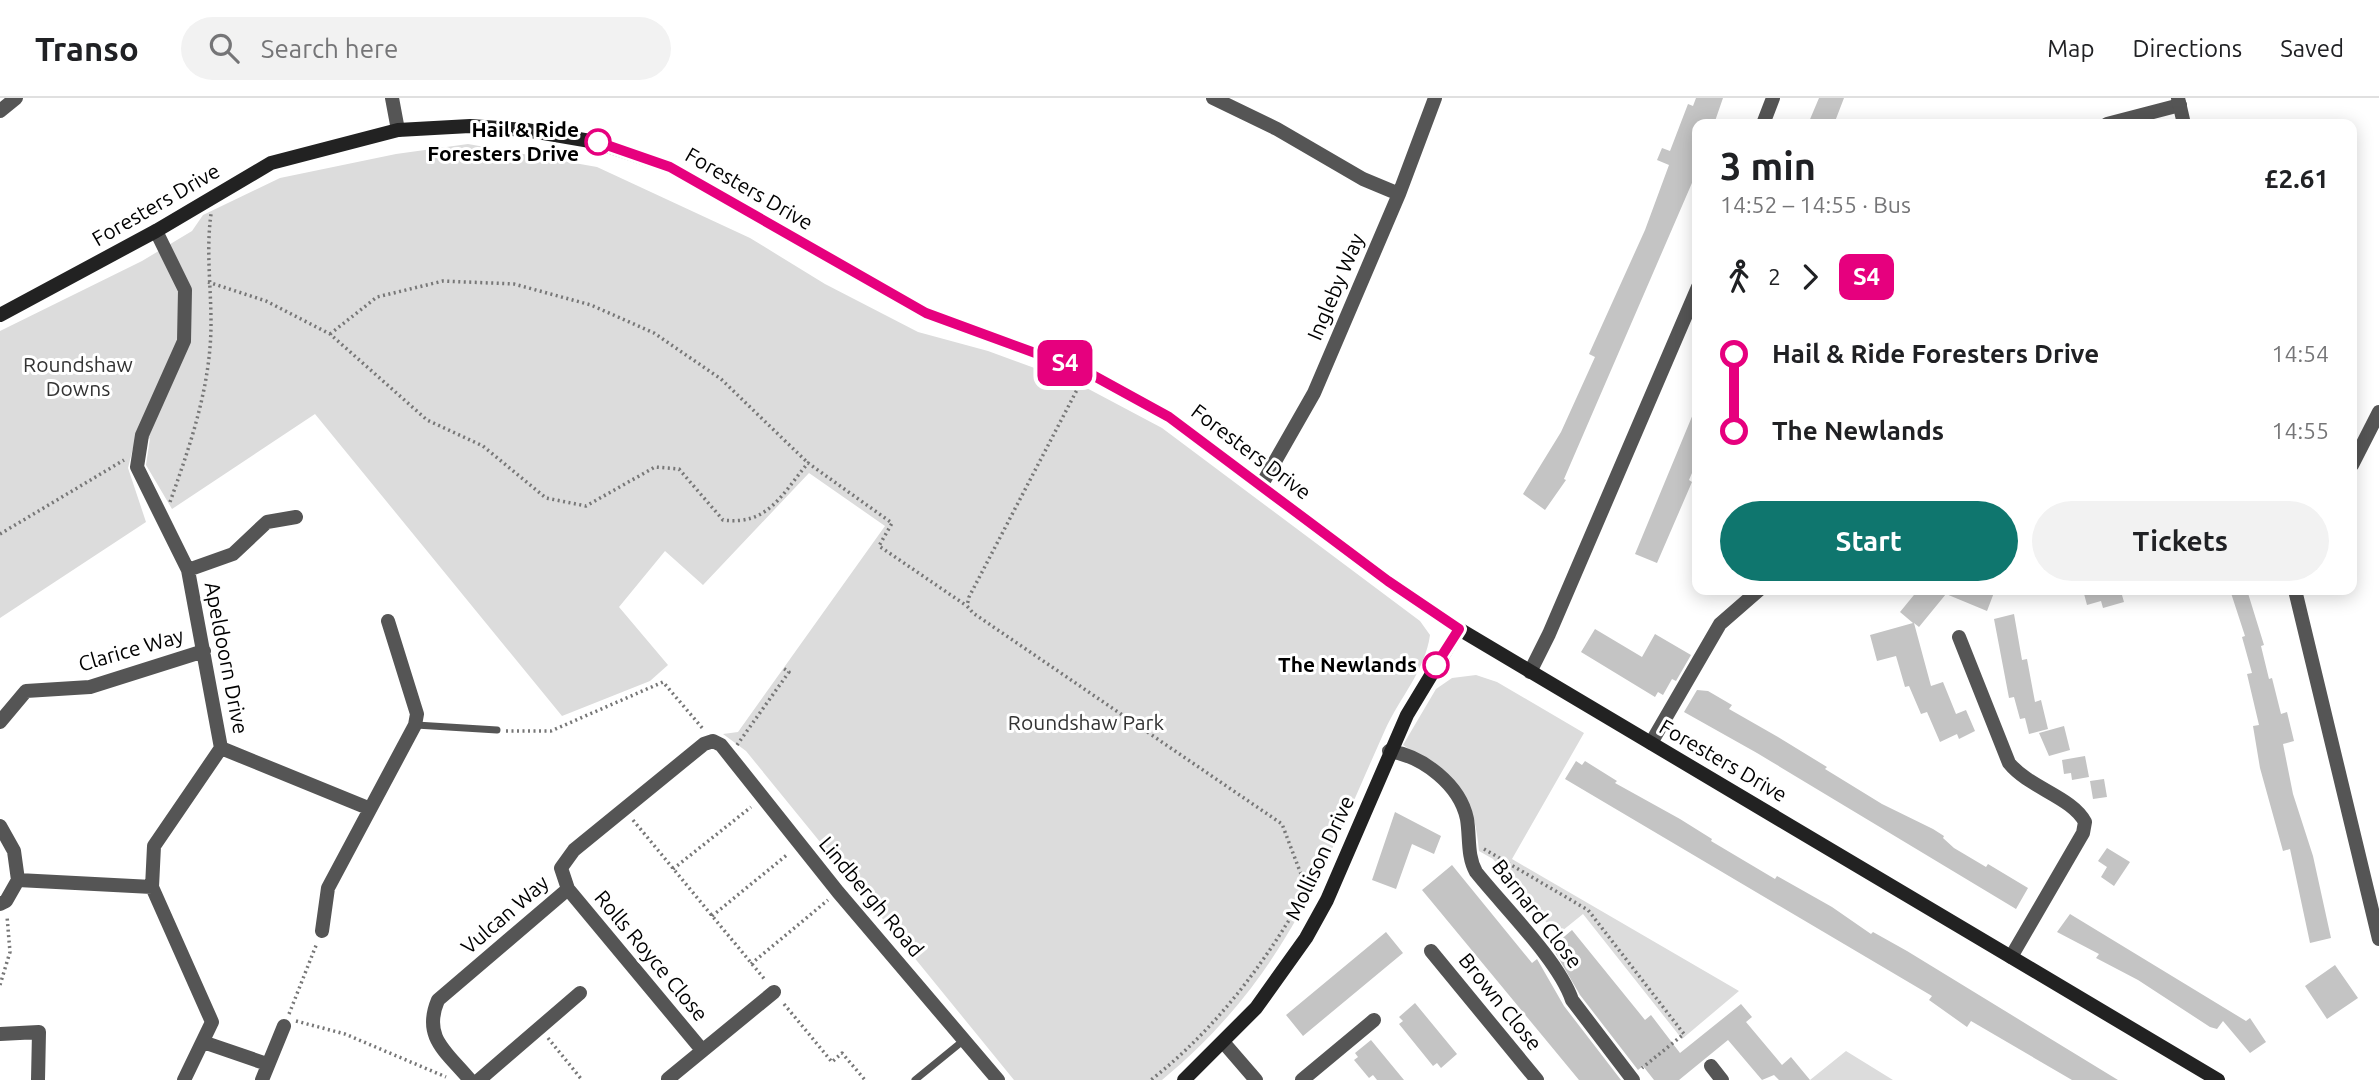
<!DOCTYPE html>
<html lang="en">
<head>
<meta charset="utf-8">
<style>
	:root { --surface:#fff; --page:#f2f2f2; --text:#202124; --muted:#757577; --line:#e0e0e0; --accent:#0f766e }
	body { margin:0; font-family:Ubuntu,sans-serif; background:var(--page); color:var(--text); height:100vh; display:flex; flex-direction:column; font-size:26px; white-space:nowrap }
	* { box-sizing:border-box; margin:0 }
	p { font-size:23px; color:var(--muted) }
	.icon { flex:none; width:38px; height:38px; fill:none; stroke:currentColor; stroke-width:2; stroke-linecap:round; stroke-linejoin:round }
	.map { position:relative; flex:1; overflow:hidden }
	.drawer { position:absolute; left:1692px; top:21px; width:665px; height:476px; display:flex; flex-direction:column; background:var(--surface); border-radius:14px; box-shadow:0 4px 18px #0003 }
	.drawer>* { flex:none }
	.badge { padding:0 14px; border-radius:10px; font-size:24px; line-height:46px }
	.map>.badge { position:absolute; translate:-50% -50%; box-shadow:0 0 0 4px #fff }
	.legs { display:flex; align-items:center; gap:10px; height:77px; padding:0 28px; font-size:23px }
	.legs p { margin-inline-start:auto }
	.overview { display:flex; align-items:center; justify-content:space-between; height:119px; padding:0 28px }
	h1 { font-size:38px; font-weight:700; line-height:52px }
	.button { display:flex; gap:14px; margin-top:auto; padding:14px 28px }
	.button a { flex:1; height:80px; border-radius:42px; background:var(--accent); color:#fff; font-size:28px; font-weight:700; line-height:80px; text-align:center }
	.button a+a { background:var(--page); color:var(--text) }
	ul { padding:0 28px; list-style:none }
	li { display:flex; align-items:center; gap:24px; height:77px; font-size:26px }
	li i { display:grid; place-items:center; width:10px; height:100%; margin:0 9px; background:currentColor }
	li i::after { content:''; width:18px; height:18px; margin:-9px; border:5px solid; border-radius:50%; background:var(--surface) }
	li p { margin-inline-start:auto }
	li:first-child i { background:linear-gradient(#0000 50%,currentColor 0) }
	li:last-child i { background:linear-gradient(currentColor 50%,#0000 0) }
	header { display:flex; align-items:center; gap:42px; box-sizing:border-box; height:98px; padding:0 35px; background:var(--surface); border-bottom:2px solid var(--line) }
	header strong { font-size:33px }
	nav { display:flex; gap:38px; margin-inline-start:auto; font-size:24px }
	.search { width:490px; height:63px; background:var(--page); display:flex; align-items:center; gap:18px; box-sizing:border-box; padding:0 24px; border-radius:38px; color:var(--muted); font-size:26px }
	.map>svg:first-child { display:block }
	.green { fill:#dcdcdc }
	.building { fill:#c4c4c4 }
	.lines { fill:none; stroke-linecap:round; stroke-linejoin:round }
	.path { stroke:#777; stroke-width:3.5; stroke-dasharray:2 3.5; stroke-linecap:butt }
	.service { stroke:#555; stroke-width:7 }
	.minor { stroke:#555; stroke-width:14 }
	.tertiary { stroke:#555; stroke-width:14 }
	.secondary { stroke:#222; stroke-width:14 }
	.line-1-casing { stroke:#fff; stroke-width:16 }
	.line-1 { stroke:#e6007e; stroke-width:10 }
	.stop-1-dot { fill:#fff; stroke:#e6007e; stroke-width:3.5 }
	.labels { text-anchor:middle; stroke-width:6; stroke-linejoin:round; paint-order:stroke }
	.stop-label { font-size:21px; font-weight:bold; fill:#000; stroke:#fff; text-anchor:end }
	.street-label { font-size:21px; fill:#000; stroke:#fff }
	.park-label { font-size:21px; fill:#333; stroke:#fff }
</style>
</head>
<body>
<header>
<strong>Transo</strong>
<div class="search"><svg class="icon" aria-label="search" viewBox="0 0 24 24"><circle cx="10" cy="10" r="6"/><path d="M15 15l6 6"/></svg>Search here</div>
<nav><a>Map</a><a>Directions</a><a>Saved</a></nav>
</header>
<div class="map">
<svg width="2379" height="982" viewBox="0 0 2379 982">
	<rect width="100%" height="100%" fill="#fff"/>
	<path class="green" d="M468 46 597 69 750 140 825 186 918 234 988 253 1081 287 1162 330 1420 523 1430 537C1425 573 1400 599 1385 632 1322 773 1285 880 1162 982H1014L746 653 723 636 738 634 885 428 809 375 703 487 665 453 619 509 668 567 650 583 562 618 315 316 172 411 146 367 150 340 133 350 128 370 146 424 0 520V233L142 163 192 133 203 117 280 80 396 56Z
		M1476 577 1497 584 1584 635 1512 761 1739 893 1682 941 1583 816 1557 837 1493 761 1479 753C1474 690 1452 680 1403 647L1436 591 1452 580Z
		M1846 953 1893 982H1810Z"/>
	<path class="building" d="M1696 0H1723L1714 26H1698V71L1564 381 1566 382 1545 412 1523 396 1561 334 1595 259 1589 256 1645 132 1669 67 1657 62 1662 50 1670 53 1688 6 1693 8Z
		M1819 0H1844L1834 26H1808Z
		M1698 304V361L1689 382 1692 384 1657 465 1635 456Z
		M1918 492H1995L1987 513 1946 496 1919 529 1914 525 1931 588 1943 584 1956 616 1966 612 1975 633 1959 641 1957 636 1940 644 1927 614 1921 616 1909 588 1905 589 1896 558 1877 563 1870 537 1913 525 1900 514Z
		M2083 492H2126L2127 496 2122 497 2124 504 2103 510 2101 503 2087 507Z
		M2230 492H2247L2264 547 2261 548 2269 581 2272 580 2281 616 2287 614 2294 643 2283 646 2293 696 2313 758 2331 840 2310 845 2290 751 2283 753 2260 670 2253 628 2259 627 2247 576 2252 575 2242 539 2245 538Z
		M2014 516 2022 562 2027 561 2035 604 2041 602 2048 631 2029 636 2025 620 2020 621 2014 599 2009 600 1994 521Z
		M1595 531 1642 559 1655 536 1691 557 1676 583 1672 581 1663 597 1658 594 1655 599 1581 554Z
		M1697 592 1708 593 1732 607 1729 611 1778 639 1827 669 1825 671 1882 706 1933 731 1944 738 1943 740 1954 750 1986 769 1988 766 2028 790 2016 811 1757 655 1684 614Z
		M2064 628 2070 652 2049 658 2039 635Z
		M2085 658 2089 679 2072 682 2071 675 2064 676 2062 662Z
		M1576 663 1582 667 1585 663 1617 683 1615 685 1680 721 1712 741 1711 743 1775 781 1777 778 1832 809 1871 836 1873 834 1907 853 2118 982H2072L1971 923 1967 929 1929 902 1932 898 1565 681Z
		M2104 681 2107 699 2093 701 2090 683Z
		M1395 714 1441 738 1434 756 1412 746 1396 791 1372 782Z
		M2107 750 2130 764 2114 788 2101 779 2107 769 2098 763Z
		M1452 767 1532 865 1537 861 1564 908 1621 982H1579L1422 792Z
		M2070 816 2246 923 2250 920 2266 944 2250 955 2223 923 2217 931 2210 929 2138 882 2096 860 2099 856 2057 834Z
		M1572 832 1645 922 1651 917 1680 955 1741 906 1752 919 1746 924 1782 967 1791 959 1810 982H1779L1774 977 1762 982 1728 942 1679 982H1654L1643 968 1638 972 1580 897 1552 849Z
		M1386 834 1403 855 1303 938 1286 917Z
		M2335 867 2358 900 2327 921 2305 888Z
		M1415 905 1457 956 1441 970 1437 965 1433 968 1399 926 1403 923 1399 919Z
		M1371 942 1404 982H1377L1373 977 1369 980 1354 962 1358 959 1355 955Z"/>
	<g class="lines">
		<path class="path" d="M208 184 266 203 330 236 427 322 483 348 546 400 586 408 655 369 679 371 723 422C768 428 782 396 808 365L892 425 879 448 967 508
			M330 236 377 199 443 183 514 186 591 207 654 235 721 281 808 365
			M1079 288 969 499 967 508 973 515 1282 726 1307 792C1265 865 1218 929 1151 982
			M170 404C191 345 211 287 211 225 211 188 206 153 211 116
			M0 436 124 362
			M506 633H551L663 584 704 632
			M737 647 789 574 783 570
			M633 722 766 883
			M1484 751 1588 812 1684 936 1642 970
			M673 771 751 709
			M712 818 788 756
			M751 866 828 802
			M0 887 10 854 7 818
			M784 906 832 964 842 955 865 982
			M289 916 317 845
			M296 923 345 936 446 979
			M548 940 582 982"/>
		<path class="service" d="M416 627 497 632
			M915 982 964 942"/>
		<path class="minor" d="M392 0 398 32
			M1213 0 1277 31 1363 81 1399 96
			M0 13 16 0
			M1763 26 1773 0
			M2107 26 2180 7
			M156 133 185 192 184 243 142 337 137 369 188 472 221 650 154 748 152 789 212 924 184 982
			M2352 367 2379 314
			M1261 388 1314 295 1399 96 1435 0
			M188 472 233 456 267 424 296 419
			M1959 539 2009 665C2029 690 2072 699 2085 724L2083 735 2011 859
			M1530 574 1549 536 1698 189
			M0 624 26 593 90 589 204 553
			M1651 645 1720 526 1759 492
			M221 650 368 710
			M1389 653C1423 658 1460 687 1467 721 1470 739 1467 758 1476 774 1503 808 1559 863 1572 902L1633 982
			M0 728 14 753 18 782
			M568 791 702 952
			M0 806 6 803 18 782 152 789
			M322 833 328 790 415 627 417 616 388 523
			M1431 853 1537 982
			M0 936 39 934 38 982
			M203 944 267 966
			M1224 945 1256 982
			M1711 968 1722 982
			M668 981 774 894
			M262 982 284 928
			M470 982C447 954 422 940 438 902L568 791 561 770 574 752 704 646 713 643 721 647 838 794 998 982
			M479 982 580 895
			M1302 982 1374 922"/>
		<path class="tertiary" d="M2178 0 2184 26
			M2295 492 2379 841"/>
		<path class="secondary" d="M0 217 156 133 271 65 398 32 470 28 526 32 596 44 670 69 926 215 1087 274 1169 319 1388 483 1459 531 2218 982
			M1184 982 1256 910 1306 840 1327 802 1407 617 1459 531"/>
	</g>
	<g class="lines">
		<g class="line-1-casing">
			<path id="line-1" d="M598 44 670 69 926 215 1087 274 1169 319 1388 483 1459 531 1436 567"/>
		</g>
		<use href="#line-1" class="line-1"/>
	</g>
	<g class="stop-1-dot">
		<circle cx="598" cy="44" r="12"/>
		<circle cx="1436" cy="567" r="12"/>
	</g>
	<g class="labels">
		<g class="stop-label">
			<text x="579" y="39">Hail &amp; Ride<tspan x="579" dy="24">Foresters Drive</tspan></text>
			<text x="1417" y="574">The Newlands</text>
		</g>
		<g class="street-label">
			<text transform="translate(749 91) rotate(30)" y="7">Foresters Drive</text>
			<text transform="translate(156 107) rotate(-30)" y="7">Foresters Drive</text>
			<text transform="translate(1336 189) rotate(-67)" y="7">Ingleby Way</text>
			<text transform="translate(1251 354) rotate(37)" y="7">Foresters Drive</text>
			<text transform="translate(131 552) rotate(-16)" y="7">Clarice Way</text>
			<text transform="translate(226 560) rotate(79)" y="7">Apeldoorn Drive</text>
			<text transform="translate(1723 663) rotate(30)" y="7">Foresters Drive</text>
			<text transform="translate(1320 760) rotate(-65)" y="7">Mollison Drive</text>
			<text transform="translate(871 799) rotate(50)" y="7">Lindbergh Road</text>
			<text transform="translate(1537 816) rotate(52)" y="7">Barnard Close</text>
			<text transform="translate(505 817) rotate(-41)" y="7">Vulcan Way</text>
			<text transform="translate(651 858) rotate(50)" y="7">Rolls Royce Close</text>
			<text transform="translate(1500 904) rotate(51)" y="7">Brown Close</text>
		</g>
		<g class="park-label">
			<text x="78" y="274">Roundshaw<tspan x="78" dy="24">Downs</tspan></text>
			<text x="1086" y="632">Roundshaw Park</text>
		</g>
	</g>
</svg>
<b class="badge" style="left:1065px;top:265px;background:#e6007e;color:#fff">S4</b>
<section class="drawer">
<div class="overview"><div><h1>3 min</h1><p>14:52 – 14:55 · Bus</p></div><b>£2.61</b></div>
<div class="legs"><svg class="icon" aria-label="walk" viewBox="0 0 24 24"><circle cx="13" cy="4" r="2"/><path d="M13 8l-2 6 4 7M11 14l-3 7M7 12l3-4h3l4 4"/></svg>2<svg class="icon" aria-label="forward" viewBox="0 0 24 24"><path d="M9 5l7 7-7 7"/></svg><b class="badge" style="background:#e6007e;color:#fff">S4</b></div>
<ul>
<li><i style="color:#e6007e"></i><b>Hail &amp; Ride Foresters Drive</b><p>14:54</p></li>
<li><i style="color:#e6007e"></i><b>The Newlands</b><p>14:55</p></li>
</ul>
<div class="button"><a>Start</a><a>Tickets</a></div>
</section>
</div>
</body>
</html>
